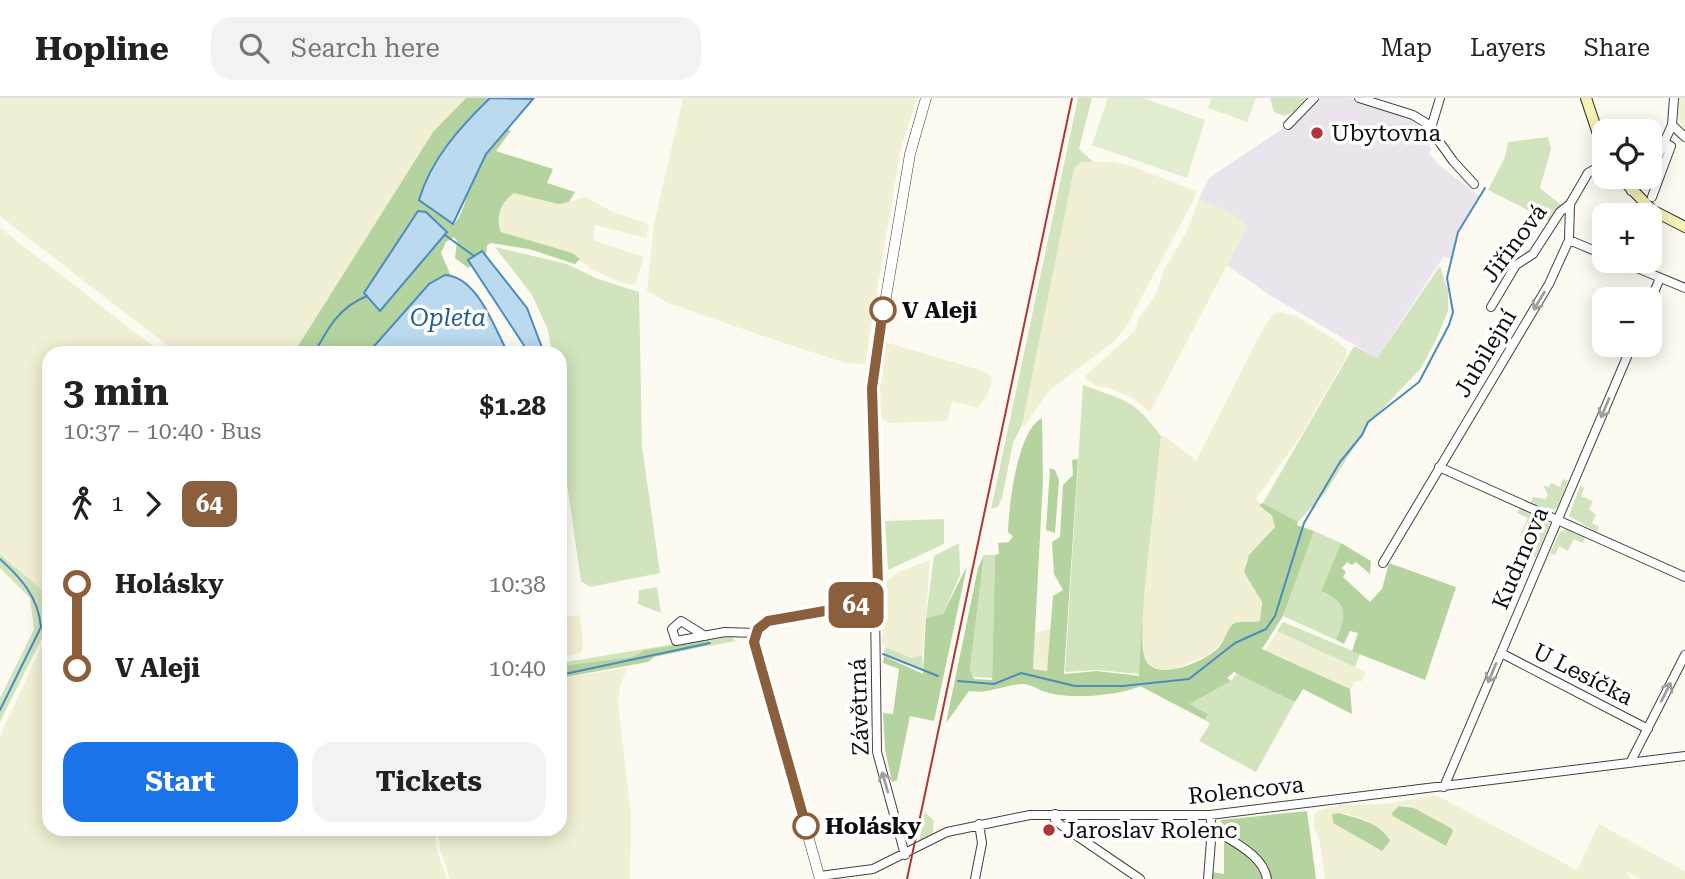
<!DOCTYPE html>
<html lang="en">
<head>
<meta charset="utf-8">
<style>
	:root { --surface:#fff; --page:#f2f2f2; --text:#222; --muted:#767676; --line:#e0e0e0; --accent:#1a73e8 }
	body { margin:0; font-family:"Roboto Serif",serif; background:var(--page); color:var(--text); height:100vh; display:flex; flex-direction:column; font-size:26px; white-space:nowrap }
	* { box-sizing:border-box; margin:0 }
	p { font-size:23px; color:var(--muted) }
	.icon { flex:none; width:38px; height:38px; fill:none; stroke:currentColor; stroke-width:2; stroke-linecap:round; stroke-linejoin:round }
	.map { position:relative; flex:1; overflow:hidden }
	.sheet { position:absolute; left:42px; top:248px; width:525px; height:490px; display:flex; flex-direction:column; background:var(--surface); border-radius:21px; box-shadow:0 4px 18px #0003 }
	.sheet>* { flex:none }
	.badge { padding:0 14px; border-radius:10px; font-size:24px; line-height:46px }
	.controls { position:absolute; left:1592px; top:21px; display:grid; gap:14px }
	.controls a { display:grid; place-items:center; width:70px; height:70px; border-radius:14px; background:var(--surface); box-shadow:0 4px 18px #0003; font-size:35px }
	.map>.badge { position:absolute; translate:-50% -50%; box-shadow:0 0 0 4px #fff }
	.legs { display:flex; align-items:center; gap:10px; height:77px; padding:0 21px; font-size:23px }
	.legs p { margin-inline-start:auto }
	.headline { display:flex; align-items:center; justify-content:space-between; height:119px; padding:0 21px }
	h1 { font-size:38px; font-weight:700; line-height:52px }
	.primary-button { display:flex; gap:14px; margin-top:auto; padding:14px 21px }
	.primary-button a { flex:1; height:80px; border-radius:21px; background:var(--accent); color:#fff; font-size:28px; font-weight:700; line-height:80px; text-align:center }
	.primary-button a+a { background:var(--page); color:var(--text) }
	ul { padding:0 21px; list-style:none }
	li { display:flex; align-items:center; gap:24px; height:84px; font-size:26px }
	li i { display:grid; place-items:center; width:10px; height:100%; margin:0 9px; background:currentColor }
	li i::after { content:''; width:18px; height:18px; margin:-9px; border:5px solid; border-radius:50%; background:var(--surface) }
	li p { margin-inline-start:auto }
	li:first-child i { background:linear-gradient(#0000 50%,currentColor 0) }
	li:last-child i { background:linear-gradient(currentColor 50%,#0000 0) }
	header { display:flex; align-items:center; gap:42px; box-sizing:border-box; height:98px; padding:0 35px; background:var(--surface); border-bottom:2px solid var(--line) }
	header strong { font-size:33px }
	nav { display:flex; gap:38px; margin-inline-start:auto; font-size:24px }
	.search { width:490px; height:63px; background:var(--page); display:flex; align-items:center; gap:18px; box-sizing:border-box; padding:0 24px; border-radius:21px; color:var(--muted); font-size:26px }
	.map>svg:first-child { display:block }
	.industrial { fill:#ebe4ec }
	.farmland { fill:#f1f0d4; fill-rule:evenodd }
	.green { fill:#d1e4be }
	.forest { fill:#b5d39f; fill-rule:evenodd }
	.pitch { fill:#e1edcf }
	.water { fill:#bbdaef; stroke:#4b8cbe; stroke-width:2 }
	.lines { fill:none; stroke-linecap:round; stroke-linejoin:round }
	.stream { stroke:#4b8cbe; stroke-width:2 }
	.minor-casing { stroke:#414141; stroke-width:10 }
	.tertiary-casing { stroke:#414141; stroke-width:11 }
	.secondary-casing { stroke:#303030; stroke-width:12 }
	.minor { stroke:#fff; stroke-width:8 }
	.tertiary { stroke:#fff; stroke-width:10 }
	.secondary { stroke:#f6f1b4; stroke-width:10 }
	.rail { stroke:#af3637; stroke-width:2 }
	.oneway { stroke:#9f9f9f }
	.line-1-casing { stroke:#fff; stroke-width:16 }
	.line-1 { stroke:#8b5e3c; stroke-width:10 }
	.poi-dot { fill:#af3637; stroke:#fff; stroke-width:2.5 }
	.stop-1-dot { fill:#fff; stroke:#8b5e3c; stroke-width:3.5 }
	.labels { text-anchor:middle; stroke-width:7; stroke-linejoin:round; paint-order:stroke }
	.poi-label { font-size:23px; fill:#0e0e0e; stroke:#fff; text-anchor:start }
	.street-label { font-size:23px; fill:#0e0e0e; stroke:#fff }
	.stop-label { font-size:23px; font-weight:bold; fill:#0e0e0e; stroke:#fff; text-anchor:start }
	.water-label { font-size:24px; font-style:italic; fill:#255f92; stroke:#fff }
</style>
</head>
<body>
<header>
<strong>Hopline</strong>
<div class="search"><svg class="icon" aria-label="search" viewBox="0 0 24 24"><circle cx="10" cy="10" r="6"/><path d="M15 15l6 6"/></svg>Search here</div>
<nav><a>Map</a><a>Layers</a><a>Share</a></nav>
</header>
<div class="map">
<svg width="1685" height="781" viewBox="0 0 1685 781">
	<rect width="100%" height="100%" fill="#fdfbf1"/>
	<path class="industrial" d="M1316 0H1350L1412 21 1433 44 1429 47 1432 51 1429 55 1439 67 1479 98 1457 133 1451 161 1444 158 1377 260 1271 198 1227 167 1247 129 1199 101 1209 80 1288 27Z"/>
	<path class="farmland" d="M0 0H466L433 34 293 256 177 255 0 118Z
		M683 0H917L901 50 865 266 846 265 772 241 668 205 647 193 654 126Z
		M1676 0H1685V32L1678 19Z
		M1081 64H1114L1131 68 1195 93V99L1126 229 1114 243 1048 294 1025 328 1022 327 1025 307 1049 184 1074 71Z
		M514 95 569 104 585 99 611 113 645 125 649 129 646 140 595 127 593 142 644 159 635 187 622 185 591 171 572 155 501 134 498 119 507 100Z
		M1199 101 1233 116 1247 129 1150 314 1132 300 1110 290 1096 288 1084 279 1135 233 1139 220 1156 196 1164 172 1187 133Z
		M0 130 162 255 49 256V498L0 456Z
		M1277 214 1296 218 1337 243 1346 251V260L1299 340 1256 401 1275 423V429L1246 462 1245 474 1260 499 1262 515 1260 523 1241 524 1210 556 1172 572 1158 571 1148 566 1144 559 1142 525 1161 338H1165L1196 363 1262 233 1271 218Z
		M885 244 983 273 993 280 987 297 978 310 952 303 947 323 891 325 886 323 882 320 879 305 878 284Z
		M930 462 923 555 916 560 902 558 890 553 882 545 885 485 898 474Z
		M580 517 583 550 580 555 560 560V520Z
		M1051 531 1047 573 1033 571 1035 535Z
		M49 532V732H435L436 750 447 781H0V638Z
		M1277 533 1366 574 1362 583H1356L1350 591 1265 553Z
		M627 570 620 589 618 605 631 716 630 781H450L440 752 438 732H560V580Z
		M1436 697 1577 772 1599 726 1685 773V781H1641L1626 774 1632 781H1325L1319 739 1314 730V717L1318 713 1340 707 1385 706ZM1401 707 1414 710 1451 730V738L1446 747 1392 715ZM1342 715 1360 719 1385 734 1382 753 1333 725Z"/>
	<path class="green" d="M1078 0H1092L1079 51 1093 64H1081L1074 71 1022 327 1013 345 1002 400 998 409 991 411Z
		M1270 0H1306L1293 14 1284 18 1274 14Z
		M1548 39 1551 51 1540 90 1561 107 1549 123 1488 92 1505 59 1508 44Z
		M495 149 567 166 598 181 639 194 642 348 660 475 590 489 581 483 560 337V256L552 255 548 232 532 197Z
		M1440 168 1448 193V213L1435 244 1421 270 1369 325 1326 394 1298 424 1263 405 1354 248 1377 260Z
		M1083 287C1125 303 1133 300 1161 338L1144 500 1140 576 1097 572 1065 574Z
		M1563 381 1568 383 1557 410 1550 413 1531 404 1533 399 1546 401 1548 397 1543 387 1549 389 1551 385 1560 389Z
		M1580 388 1584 390 1581 398 1593 403 1589 411 1596 417 1592 425 1599 429 1597 434 1569 418Z
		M1519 410 1547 422 1549 429 1535 460 1530 458 1536 443 1520 438 1528 420 1517 415Z
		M944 421V446L888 472 885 423Z
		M1566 431 1585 440 1583 445 1574 441 1568 453 1559 448 1555 457 1550 455 1560 434Z
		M1314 433 1341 445 1321 493C1349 507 1346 517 1336 542L1283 518Z
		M959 445 960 477 943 516 926 520 934 458Z
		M0 456 49 498V526L0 624V600L34 531 30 500 0 470Z
		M984 457H995L992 580 974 579 970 570Z
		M657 489 661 515 638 506 639 492Z
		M1283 524 1360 556 1355 569 1277 533Z
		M729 537 736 543 710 548 708 541 645 552 632 559 560 568V565Z
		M885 549 911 560 922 557 923 571 884 556Z
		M1237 575 1295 604 1256 674 1199 643 1210 626 1205 622 1208 616 1190 606 1231 583Z
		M925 714 934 723 933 736 919 743Z"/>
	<path class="forest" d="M466 0H490L448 45 419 102 454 126C465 114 466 96 472 81 480 62 494 46 507 31L511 33 496 53 553 71 547 85 575 94 569 104 558 106 514 95C501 104 495 119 501 134L572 155 580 161 575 166 529 151 491 145 487 147 486 158 482 153 469 162 472 168 468 170 455 160 457 143 454 139 446 144 441 155 451 178 445 177 406 211 368 255 293 256 433 34ZM418 113 426 114 447 133 380 213 364 195Z
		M1042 320 1043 382 1033 571 1047 573 1053 498 1063 492 1054 476 1052 444 1060 439 1063 387 1073 377 1072 362 1078 361 1064 576 1097 573 1139 578 1142 525C1143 536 1141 553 1146 563 1158 584 1207 563 1219 549 1225 542 1227 531 1233 526 1239 522 1252 525 1260 523L1262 504 1244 474 1249 457 1275 429 1272 418 1259 407 1263 405 1298 424 1297 427 1314 433 1283 518 1262 551 1350 591 1352 616 1303 591 1295 604 1234 574 1227 580 1231 583 1190 606 1208 616 1205 622 1140 588C1120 598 1071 601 1049 595 1040 593 1031 586 1023 586 1004 587 989 596 969 593L946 625 978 470 984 457 970 570 974 581 992 582 995 457 999 456 998 445 1009 444 1013 438 1008 434C1009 407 1017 333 1042 320Z
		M1050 370 1055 372 1059 382 1055 435 1046 432Z
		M1341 445 1371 463 1370 476 1356 464 1352 467 1347 464 1342 470 1346 474 1343 479 1370 504 1382 491 1389 465 1456 489 1425 582 1352 553 1358 535 1350 533 1344 546 1336 542C1346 517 1349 506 1321 493Z
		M967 468 934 623 910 618 897 682 892 684 885 651 883 615 893 616 899 571 883 565 884 558 923 576 926 520 943 516Z
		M708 541 710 547 654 559 648 564 560 580V568L632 559 645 552Z
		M1399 708 1414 710 1451 730 1453 733 1446 748 1393 718 1392 715Z
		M1307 713 1316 781H1271C1267 756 1241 745 1222 731L1221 722Z
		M1339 715C1356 720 1382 725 1390 743L1382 753 1333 725 1332 716Z
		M1224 741 1255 763 1263 781H1210L1212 774 1224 776Z"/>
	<path class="pitch" d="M1108 0H1143L1205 22 1187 80 1092 47Z
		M1211 0H1256L1247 24 1208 10Z"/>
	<path class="water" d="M490 0 533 1 486 56 453 126 419 102C431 61 460 29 490 0Z
		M418 113 426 114 447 134 380 213 364 195Z
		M482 153 527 210 544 255H529L468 162Z
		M445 177C478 179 494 230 508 255H368L429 186Z"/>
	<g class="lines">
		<path class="stream" d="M445 137 474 158
			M314 256C328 230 339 209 367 198
			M0 461C22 481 38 499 41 529
			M883 556 938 578
			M560 577 710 545
			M958 583 994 586 1021 575 1075 588H1123L1189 581 1235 545 1266 531 1275 518 1304 425 1340 364 1362 337 1368 324 1419 284 1449 227 1453 214 1447 180 1458 134 1485 90
			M0 612 41 529 49 520"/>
		<g class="minor-casing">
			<path id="minor" d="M1359 0 1413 17 1426 25 1453 63 1474 86
				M1288 27 1314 0
				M1672 27 1685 39
				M1431 30 1440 0
				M1650 76 1672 27 1674 0
				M1631 93 1648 79
				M1652 99 1671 48 1665 45
				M1569 142 1605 157
				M1620 163 1685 190
				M1650 204 1660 180
				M1491 209 1516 167 1533 156 1560 114 1570 106
				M1439 369 1685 479
				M1383 465 1549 186 1569 142 1570 106 1588 75 1605 65
				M871 499 875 511 877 654 905 757
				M705 538 681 523 672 531 676 543 725 534 756 535
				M1501 555 1648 631
				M1630 665 1685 557
				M1444 689 1632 247
				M1055 716V722L1061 727 1140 781
				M1210 717 1212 730C1232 744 1263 756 1267 781
				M820 778 873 771 947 734 1030 717H1210L1685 658
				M975 781 982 745 979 726
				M1208 781 1212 730"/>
		</g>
		<g class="tertiary-casing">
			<path id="tertiary" d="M820 781 754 544 758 531 768 523 859 507 871 499 879 483 873 276 910 56 926 0"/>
		</g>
		<g class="secondary-casing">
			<path id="secondary" d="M1586 0 1605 57
				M1620 79 1652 112 1685 129"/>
		</g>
		<use href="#minor" class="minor"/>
		<use href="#tertiary" class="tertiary"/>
		<use href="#secondary" class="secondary"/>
		<path class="rail" d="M907 781 1072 0"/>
	</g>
	<defs><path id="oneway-shaft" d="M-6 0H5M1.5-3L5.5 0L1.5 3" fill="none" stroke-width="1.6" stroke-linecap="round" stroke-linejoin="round" transform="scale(1.75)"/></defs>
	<g class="oneway">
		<use href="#oneway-shaft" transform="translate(1539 203) rotate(121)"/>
		<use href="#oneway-shaft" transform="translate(1605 310) rotate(113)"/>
		<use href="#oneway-shaft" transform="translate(1492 575) rotate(113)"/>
		<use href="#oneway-shaft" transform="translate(1666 594) rotate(-63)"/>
		<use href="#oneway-shaft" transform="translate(885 684) rotate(-106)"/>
	</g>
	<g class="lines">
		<g class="line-1-casing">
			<path id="line-1" d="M806 728 754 544 758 531 768 523 859 507 872 499 878 487 872 290 883 212"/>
		</g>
		<use href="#line-1" class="line-1"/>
	</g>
	<g class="poi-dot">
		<circle cx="1317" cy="35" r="7"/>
		<circle cx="1049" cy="732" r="7"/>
	</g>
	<g class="stop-1-dot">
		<circle cx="883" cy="212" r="12"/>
		<circle cx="806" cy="728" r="12"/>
	</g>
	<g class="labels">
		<g class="poi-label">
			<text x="1331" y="43">Ubytovna</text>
			<text x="1063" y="740">Jaroslav Rolenc</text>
		</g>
		<g class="street-label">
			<text transform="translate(1514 145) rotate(-53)" y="8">Jiřinová</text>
			<text transform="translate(1485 255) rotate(-59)" y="8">Jubilejní</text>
			<text transform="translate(1520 460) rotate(-67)" y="8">Kudrnova</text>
			<text transform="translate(1583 576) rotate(27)" y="8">U Lesíčka</text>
			<text transform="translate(859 609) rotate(-92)" y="8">Závětrná</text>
			<text transform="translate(1246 692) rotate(-6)" y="8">Rolencova</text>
		</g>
		<g class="stop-label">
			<text x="902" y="220">V Aleji</text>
			<text x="825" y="736">Holásky</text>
		</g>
		<g class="water-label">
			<text x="448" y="228">Opleta</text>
		</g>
	</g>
</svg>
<div class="controls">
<a><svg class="icon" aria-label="locate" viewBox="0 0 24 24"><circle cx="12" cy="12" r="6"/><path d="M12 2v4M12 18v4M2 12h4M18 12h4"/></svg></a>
<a>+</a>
<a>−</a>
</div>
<b class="badge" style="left:856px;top:507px;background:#8b5e3c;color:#fff">64</b>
<section class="sheet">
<div class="headline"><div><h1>3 min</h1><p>10:37 – 10:40 · Bus</p></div><b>$1.28</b></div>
<div class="legs"><svg class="icon" aria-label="walk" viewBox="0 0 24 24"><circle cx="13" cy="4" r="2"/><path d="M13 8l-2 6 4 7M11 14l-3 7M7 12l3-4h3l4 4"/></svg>1<svg class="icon" aria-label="forward" viewBox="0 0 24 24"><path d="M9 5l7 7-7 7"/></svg><b class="badge" style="background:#8b5e3c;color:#fff">64</b></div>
<ul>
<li><i style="color:#8b5e3c"></i><b>Holásky</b><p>10:38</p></li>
<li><i style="color:#8b5e3c"></i><b>V Aleji</b><p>10:40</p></li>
</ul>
<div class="primary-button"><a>Start</a><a>Tickets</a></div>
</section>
</div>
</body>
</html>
